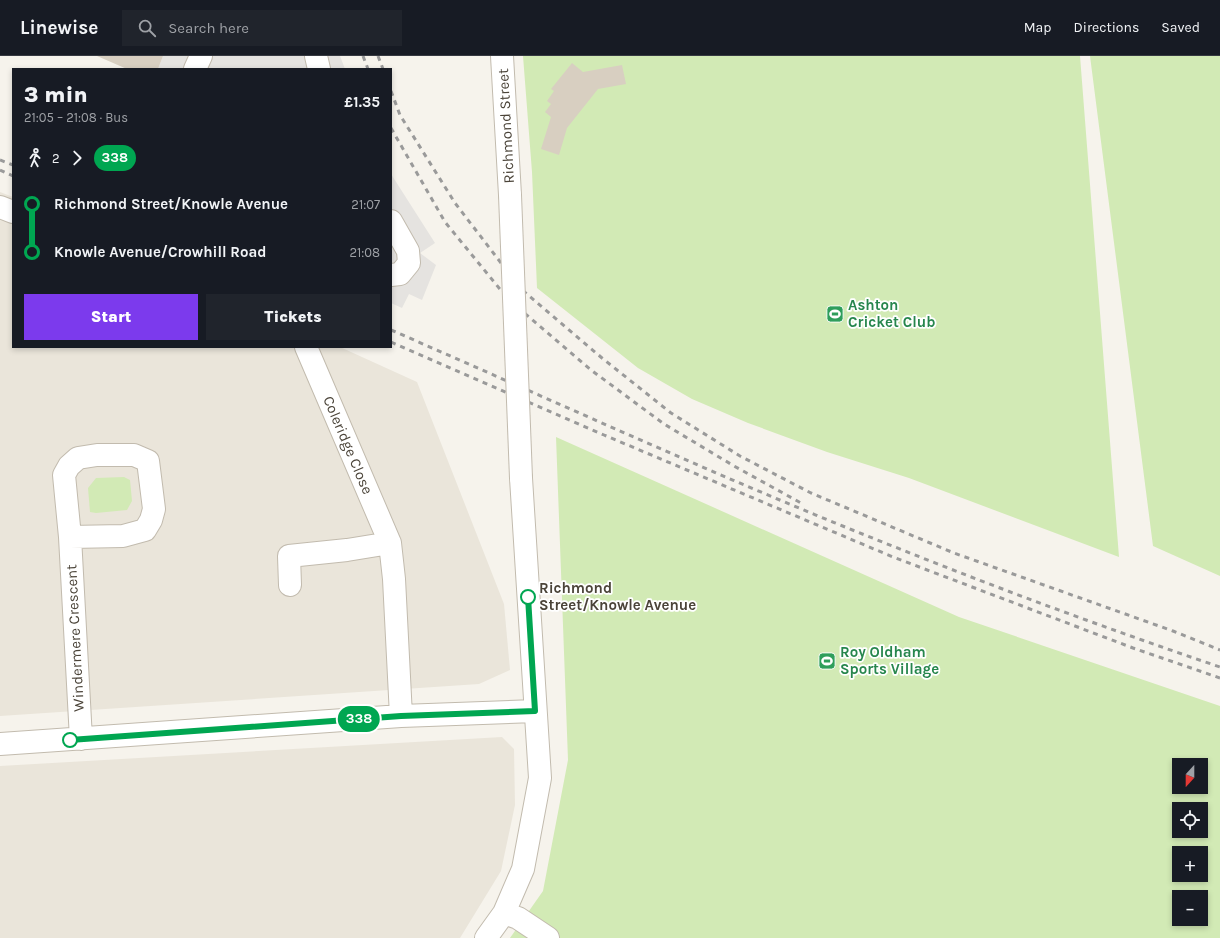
<!DOCTYPE html>
<html lang="en">
<head>
<meta charset="utf-8">
<style>
	:root { --surface:#171b24; --page:#20242c; --text:#f1f3f6; --muted:#9ea1a6; --line:#363941; --accent:#7c3aed }
	body { margin:0; font-family:Karla,sans-serif; background:var(--page); color:var(--text); height:100vh; display:flex; flex-direction:column; font-size:15px; white-space:nowrap }
	* { box-sizing:border-box; margin:0 }
	p { font-size:13px; color:var(--muted) }
	.icon { flex:none; width:22px; height:22px; fill:none; stroke:currentColor; stroke-width:2; stroke-linecap:round; stroke-linejoin:round }
	.map { position:relative; flex:1; overflow:hidden }
	.details { position:absolute; left:12px; top:12px; width:380px; height:280px; display:flex; flex-direction:column; background:var(--surface); border-radius:0px; box-shadow:0 2px 6px #0003 }
	.details>* { flex:none }
	.badge { padding:0 8px; border-radius:13px; font-size:14px; line-height:26px }
	.needle { width:26px; rotate:201deg }
	.controls { position:absolute; left:1172px; top:702px; display:grid; gap:8px }
	.controls a { display:grid; place-items:center; width:36px; height:36px; border-radius:0px; background:var(--surface); box-shadow:0 2px 6px #0003; font-size:20px }
	.map>.badge { position:absolute; translate:-50% -50%; box-shadow:0 0 0 2px #fff }
	.legs { display:flex; align-items:center; gap:6px; height:44px; padding:0 12px; font-size:13px }
	.legs p { margin-inline-start:auto }
	.summary { display:flex; align-items:center; justify-content:space-between; height:68px; padding:0 12px }
	h1 { font-size:22px; font-weight:800; line-height:30px }
	.cta { display:flex; gap:8px; margin-top:auto; padding:8px 12px }
	.cta a { flex:1; height:46px; border-radius:0px; background:var(--accent); color:#fff; font-size:16px; font-weight:800; line-height:46px; text-align:center }
	.cta a+a { background:var(--page); color:var(--text) }
	ul { padding:0 12px; list-style:none }
	li { display:flex; align-items:center; gap:14px; height:48px; font-size:15px }
	li i { display:grid; place-items:center; width:6px; height:100%; margin:0 5px; background:currentColor }
	li i::after { content:''; width:10px; height:10px; margin:-5px; border:3px solid; border-radius:50%; background:var(--surface) }
	li p { margin-inline-start:auto }
	li:first-child i { background:linear-gradient(#0000 50%,currentColor 0) }
	li:last-child i { background:linear-gradient(currentColor 50%,#0000 0) }
	header { display:flex; align-items:center; gap:24px; box-sizing:border-box; height:56px; padding:0 20px; background:var(--surface); border-bottom:1px solid var(--line) }
	header strong { font-size:19px }
	nav { display:flex; gap:22px; margin-inline-start:auto; font-size:14px }
	.search { width:280px; height:36px; background:var(--page); display:flex; align-items:center; gap:10px; box-sizing:border-box; padding:0 14px; border-radius:0px; color:var(--muted); font-size:15px }
	.map>svg:first-child { display:block }
	.residential { fill:#eae5da }
	.green { fill:#d2eab5; fill-rule:evenodd }
	.parking { fill:#e5e3e0 }
	.building { fill:#d8cfc1 }
	.lines { fill:none; stroke-linecap:round; stroke-linejoin:round }
	.minor-casing { stroke:#c2bbae; stroke-width:24 }
	.minor { stroke:#fff; stroke-width:22 }
	.rail { stroke:#9a9a9a; stroke-width:3; stroke-dasharray:5 5; stroke-linecap:butt }
	.minor-bridge-casing { stroke:#c2bbae; stroke-width:24; stroke-linecap:butt }
	.minor-bridge { stroke:#fff; stroke-width:22 }
	.line-1-casing { stroke:#fff; stroke-width:9 }
	.line-1 { stroke:#00a651; stroke-width:6 }
	.stop-1-dot { fill:#fff; stroke:#00a651; stroke-width:2 }
	.labels { text-anchor:middle; stroke-width:3.5; stroke-linejoin:round; paint-order:stroke }
	.street-label { font-size:15px; fill:#4b4439; stroke:#fff }
	.leisure-label { font-size:15px; font-weight:bold; fill:#27864d; stroke:#fff; text-anchor:start }
	.stop-label { font-size:15px; font-weight:bold; fill:#4b4439; stroke:#fff; text-anchor:start }
</style>
</head>
<body>
<header>
<strong>Linewise</strong>
<div class="search"><svg class="icon" aria-label="search" viewBox="0 0 24 24"><circle cx="10" cy="10" r="6"/><path d="M15 15l6 6"/></svg>Search here</div>
<nav><a>Map</a><a>Directions</a><a>Saved</a></nav>
</header>
<div class="map">
<svg width="1220" height="882" viewBox="0 0 1220 882">
	<rect width="100%" height="100%" fill="#f6f3ec"/>
	<path class="residential" d="M0 136 13 141V291H340L417 326 504 548 510 614 479 628 0 660Z
		M502 681 514 693 515 749 501 815 460 882H0V710Z"/>
	<path class="green" d="M523 0H1080L1119 501 909 422 827 396 748 367 692 343 638 312 537 232 532 116Z
		M1090 0H1220V520L1153 490Z
		M556 381 959 561 1220 650V882H510L543 835 568 704ZM1179 709H1201V731H1179ZM1179 753H1201V775H1179ZM1179 797H1201V819H1179ZM1179 841H1201V863H1179Z
		M124 421 130 424 132 445 127 454 96 457 90 456 88 432 96 422Z"/>
	<path class="parking" d="M163 0H340L345 13H158Z
		M391 118 435 187 420 197 436 209 422 244 409 238 402 252 391 247Z"/>
	<path class="building" d="M97 0H163L158 13H127Z
		M572 7 583 16 622 9 626 28 598 33 567 72 559 99 541 93 551 61 545 56 551 48 547 45 554 35 551 33Z"/>
	<g class="lines">
		<g class="minor-casing">
			<path id="minor" d="M316 0 319 13
				M502 0 510 139
				M195 13 201 0
				M0 151 13 156
				M391 165 408 195 409 207 400 218 391 219
				M306 291 390 487 394 523 401 660
				M70 481 123 480 145 474 151 464 154 453 148 405 134 399H97L78 402 69 410 64 419 70 481 81 683
				M290 529 289 500 347 494 390 487
				M0 688 401 660 535 655
				M504 857 518 862 548 882
				M486 882 504 857 523 813 540 722 521 422"/>
		</g>
		<use href="#minor" class="minor"/>
		<path class="rail" d="M363 0 368 13
			M378 0 383 13
			M391 35 400 59 455 147 521 233 602 302 671 357 740 400 811 437 954 497 1173 575 1220 594
			M391 72 445 166 508 243 591 314 664 368 734 410 801 447
			M0 104 13 109
			M0 114 13 120
			M391 274C559 347 725 424 895 491 1002 534 1111 574 1220 611
			M391 286 604 379 893 501 1133 592 1220 622"/>
		<g class="minor-bridge-casing">
			<path id="minor-bridge" d="M510 139 521 422"/>
		</g>
		<use href="#minor-bridge" class="minor-bridge"/>
	</g>
	<g class="lines">
		<g class="line-1-casing">
			<path id="line-1" d="M70 684 401 660 535 655 528 541"/>
		</g>
		<use href="#line-1" class="line-1"/>
	</g>
	<defs>
		<g id="stadium-square" transform="scale(0.9)"><rect x="-9" y="-9" width="18" height="18" rx="4" fill="#2e9e5b" stroke="#fff"/><path d="M0-5a6.5 5 0 1 0 0 10a6.5 5 0 1 0 0-10ZM-3.5-1.8h7v3.6h-7Z" fill="#fff"/></g>
	</defs>
	<g fill-rule="evenodd">
		<use href="#stadium-square" x="835" y="258"/>
		<use href="#stadium-square" x="827" y="605"/>
	</g>
	<g class="stop-1-dot">
		<circle cx="528" cy="541" r="7"/>
		<circle cx="70" cy="684" r="7"/>
	</g>
	<g class="labels">
		<g class="street-label">
			<text transform="translate(506 70) rotate(-93)" y="5">Richmond Street</text>
			<text transform="translate(348 389) rotate(67)" y="5">Coleridge Close</text>
			<text transform="translate(75 582) rotate(-93)" y="5">Windermere Crescent</text>
		</g>
		<g class="leisure-label">
			<text x="848" y="254">Ashton<tspan x="848" dy="17">Cricket Club</tspan></text>
			<text x="840" y="601">Roy Oldham<tspan x="840" dy="17">Sports Village</tspan></text>
		</g>
		<g class="stop-label">
			<text x="539" y="537">Richmond<tspan x="539" dy="17">Street/Knowle Avenue</tspan></text>
		</g>
	</g>
</svg>
<div class="controls">
<a><svg class="needle" viewBox="-14 -14 28 28"><path d="M0-13l5 13h-10z" fill="#e53935"/><path d="M0 13l5-13h-10z" fill="#9ea1a6"/></svg></a>
<a><svg class="icon" aria-label="locate" viewBox="0 0 24 24"><circle cx="12" cy="12" r="6"/><path d="M12 2v4M12 18v4M2 12h4M18 12h4"/></svg></a>
<a>+</a>
<a>−</a>
</div>
<b class="badge" style="left:359px;top:663px;background:#00a651;color:#fff">338</b>
<section class="details">
<div class="summary"><div><h1>3 min</h1><p>21:05 – 21:08 · Bus</p></div><b>£1.35</b></div>
<div class="legs"><svg class="icon" aria-label="walk" viewBox="0 0 24 24"><circle cx="13" cy="4" r="2"/><path d="M13 8l-2 6 4 7M11 14l-3 7M7 12l3-4h3l4 4"/></svg>2<svg class="icon" aria-label="forward" viewBox="0 0 24 24"><path d="M9 5l7 7-7 7"/></svg><b class="badge" style="background:#00a651;color:#fff">338</b></div>
<ul>
<li><i style="color:#00a651"></i><b>Richmond Street/Knowle Avenue</b><p>21:07</p></li>
<li><i style="color:#00a651"></i><b>Knowle Avenue/Crowhill Road</b><p>21:08</p></li>
</ul>
<div class="cta"><a>Start</a><a>Tickets</a></div>
</section>
</div>
</body>
</html>
